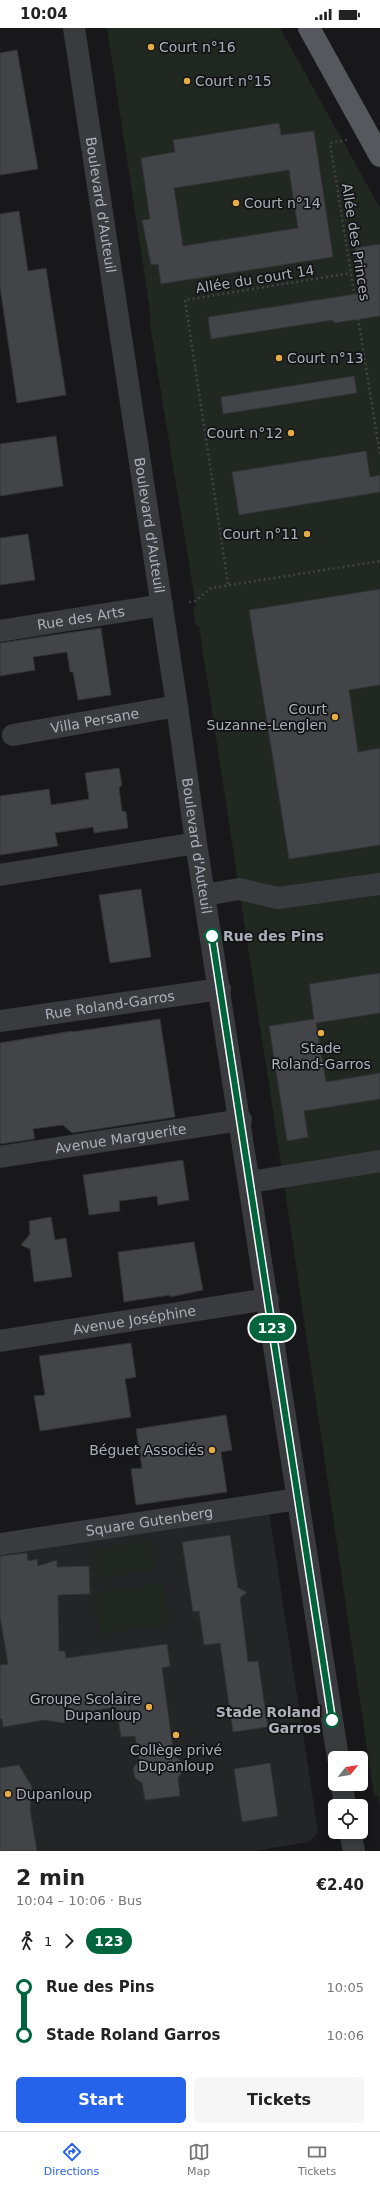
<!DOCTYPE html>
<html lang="en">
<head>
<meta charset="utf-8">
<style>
	:root { --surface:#fff; --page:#f6f6f6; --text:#222; --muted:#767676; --line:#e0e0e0; --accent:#2563eb }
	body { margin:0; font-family:"DejaVu Sans",sans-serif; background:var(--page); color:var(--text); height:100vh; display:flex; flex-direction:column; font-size:15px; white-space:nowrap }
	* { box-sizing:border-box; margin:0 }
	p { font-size:13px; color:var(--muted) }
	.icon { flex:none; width:22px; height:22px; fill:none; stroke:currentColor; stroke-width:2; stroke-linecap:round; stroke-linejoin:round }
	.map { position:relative; height:1823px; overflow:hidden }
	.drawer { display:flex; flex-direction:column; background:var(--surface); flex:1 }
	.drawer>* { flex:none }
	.badge { padding:0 8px; border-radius:13px; font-size:14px; line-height:26px }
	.needle { width:26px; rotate:60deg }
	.tools { position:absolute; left:328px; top:1723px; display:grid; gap:8px }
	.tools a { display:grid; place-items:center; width:40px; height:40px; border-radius:6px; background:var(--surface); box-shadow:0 2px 6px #0003; font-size:20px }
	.map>.badge { position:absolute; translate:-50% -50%; box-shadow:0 0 0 2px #fff }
	.legs { display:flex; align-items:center; gap:6px; height:44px; padding:0 16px; font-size:13px }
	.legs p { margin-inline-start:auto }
	.summary { display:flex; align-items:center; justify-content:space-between; height:68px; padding:0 16px }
	h1 { font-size:22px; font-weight:700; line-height:30px }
	.button { display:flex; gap:8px; margin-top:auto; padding:8px 16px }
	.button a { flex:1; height:46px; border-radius:6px; background:var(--accent); color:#fff; font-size:16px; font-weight:700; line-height:46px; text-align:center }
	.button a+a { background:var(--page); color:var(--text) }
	ul { padding:0 16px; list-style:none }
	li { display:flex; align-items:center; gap:14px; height:48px; font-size:15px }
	li i { display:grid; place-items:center; width:6px; height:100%; margin:0 5px; background:currentColor }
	li i::after { content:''; width:10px; height:10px; margin:-5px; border:3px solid; border-radius:50%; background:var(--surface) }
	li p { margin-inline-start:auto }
	li:first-child i { background:linear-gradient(#0000 50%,currentColor 0) }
	li:last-child i { background:linear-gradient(currentColor 50%,#0000 0) }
	.status { display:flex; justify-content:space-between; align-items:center; height:28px; padding:0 20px; background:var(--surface); direction:ltr }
	.status svg { height:11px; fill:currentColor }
	.tab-bar { display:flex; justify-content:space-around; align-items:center; height:56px; border-top:1px solid var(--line); background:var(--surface); font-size:11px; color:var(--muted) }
	.tab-bar a { display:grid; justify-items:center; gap:2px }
	.tab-bar .active { color:var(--accent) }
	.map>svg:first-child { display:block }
	.built { fill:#242527 }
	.green { fill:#212821 }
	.building { fill:#434447; stroke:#333336; fill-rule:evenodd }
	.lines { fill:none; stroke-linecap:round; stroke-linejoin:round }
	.path { stroke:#404246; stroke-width:2.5; stroke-dasharray:2 3; stroke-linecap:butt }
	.minor { stroke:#3a3b3f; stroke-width:22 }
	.major { stroke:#56585e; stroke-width:22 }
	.line-1-casing { stroke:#fff; stroke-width:9 }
	.line-1 { stroke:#00643c; stroke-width:6 }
	.poi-dot { fill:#e6ac45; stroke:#131315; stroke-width:1.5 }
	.stop-1-dot { fill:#fff; stroke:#00643c; stroke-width:2 }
	.labels { text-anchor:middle; stroke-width:3.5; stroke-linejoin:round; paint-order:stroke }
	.poi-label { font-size:14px; fill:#acb0b9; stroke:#131315; text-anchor:start }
	.street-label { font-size:14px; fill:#acb0b9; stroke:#131315 }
	.stop-label { font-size:14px; font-weight:bold; fill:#acb0b9; stroke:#131315; text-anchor:start }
</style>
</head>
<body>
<div class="status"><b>10:04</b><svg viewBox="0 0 49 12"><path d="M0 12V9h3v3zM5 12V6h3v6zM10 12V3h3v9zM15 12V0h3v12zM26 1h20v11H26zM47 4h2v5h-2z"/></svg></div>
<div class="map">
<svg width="380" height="1823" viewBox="0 0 380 1823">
	<rect width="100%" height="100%" fill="#18181a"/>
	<path class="built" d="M269 1484 318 1804 309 1814 254 1823H0V1526Z"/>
	<path class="green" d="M107 0H280L380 180V1779L378 1767 374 1768 283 1149 199 598H196L193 579H196L149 290 151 289Z
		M151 1513 155 1541 98 1550 94 1522Z
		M163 1555 169 1596 100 1606 94 1565Z"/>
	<path class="building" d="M17 22 38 141 0 147V25Z
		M279 95 281 107 314 103 333 229 161 256 158 236 151 237 142 192 150 191 141 130 175 124 173 112ZM289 142 298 200 183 218 174 160Z
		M19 183 28 243 46 240 66 367 17 375 0 259V186Z
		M380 216V288L334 295 333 292 211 311 208 289 362 265 355 220Z
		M354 348 357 365 223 386 221 369Z
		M56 408 63 458 0 468V416Z
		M366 423 370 449 380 447V464L239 487 232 444Z
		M28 506 35 552 0 557V510Z
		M380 561V657L349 662 358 724 380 720V817L289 831 249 582Z
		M101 600 111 667 78 672 73 644H70L67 624 33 629 35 642 0 648V615Z
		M119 740 122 757 119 760 122 783 126 784 128 800 94 805 93 799 55 805 58 818 0 827V768L49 761 51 777 89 771 85 745Z
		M141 861 151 929 110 935 99 867Z
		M380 945V985L316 995 326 1054 380 1045V1071L304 1083 308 1109 287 1113 269 998 314 991 309 956Z
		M160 991 175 1089 72 1105 63 1097 33 1101 35 1111 0 1116V1015L72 1003V1004Z
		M183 1132 189 1172 158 1177 157 1168 119 1173 120 1183 89 1187 83 1147Z
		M51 1189 55 1212 66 1210 72 1249 34 1254 30 1221 21 1217 30 1206 29 1193Z
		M194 1214 203 1262 170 1269V1267L124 1274 118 1224Z
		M131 1315 136 1349 125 1351 131 1389 40 1403 34 1368 45 1367 39 1328Z
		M226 1387 232 1422 221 1424 227 1464 136 1477 131 1441 142 1440 136 1401Z
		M230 1507 238 1560 247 1564 240 1570 248 1634 258 1633 268 1699 233 1704 220 1615 204 1617 199 1583 193 1584 182 1514Z
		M27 1525 28 1533 37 1531 38 1538 57 1532V1539L89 1538 90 1566 58 1567 59 1623H65L66 1630 167 1616 170 1638 162 1640 174 1728 181 1733 183 1743 178 1750 180 1768 145 1772 142 1755 135 1750 133 1740 139 1733 135 1708 121 1709 116 1679 76 1686 74 1690 63 1695 45 1692 3 1699 2 1691H0V1637L8 1636 0 1589V1528Z
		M270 1735 278 1788 242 1794 234 1741Z
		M19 1737 32 1759 30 1781 37 1823H0V1740Z"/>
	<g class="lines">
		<path class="path" d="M347 112 330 115 380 427
			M228 556 185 272 351 245
			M189 574 195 573 211 560 380 533"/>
		<g class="minor">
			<path id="s1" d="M74 0 177 678 196 815 338 1730"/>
			<path id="s2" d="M0 603 162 577"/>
			<path id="s3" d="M13 707 177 678"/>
			<path d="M0 847 196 815"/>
			<path d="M205 867 239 861 278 870 380 856"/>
			<path id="s4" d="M0 993 220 961"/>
			<path id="s5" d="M0 1129 241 1092"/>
			<path d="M250 1154 380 1133"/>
			<path id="s6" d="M0 1313 268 1271"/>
			<path id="s7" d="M0 1516 298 1471"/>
			<path d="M342 1756 345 1778"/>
			<path d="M350 1804 354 1823"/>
		</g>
		<path class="major" d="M309 0 380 128"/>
	</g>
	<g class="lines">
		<g class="line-1-casing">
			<path id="line-1" d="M212 908 332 1692"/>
		</g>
		<use href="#line-1" class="line-1"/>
	</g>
	<g class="poi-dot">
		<circle cx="151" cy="19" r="4"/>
		<circle cx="187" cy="53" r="4"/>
		<circle cx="236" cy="175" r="4"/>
		<circle cx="279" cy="330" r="4"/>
		<circle cx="291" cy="405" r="4"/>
		<circle cx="307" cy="506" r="4"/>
		<circle cx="335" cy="689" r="4"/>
		<circle cx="321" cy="1005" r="4"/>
		<circle cx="212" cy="1422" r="4"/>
		<circle cx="149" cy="1679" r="4"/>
		<circle cx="176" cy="1707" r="4"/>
		<circle cx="8" cy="1766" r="4"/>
	</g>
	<g class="stop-1-dot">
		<circle cx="212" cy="908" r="7"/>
		<circle cx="332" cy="1692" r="7"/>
	</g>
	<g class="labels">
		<g class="poi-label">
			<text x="159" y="24">Court n°16</text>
			<text x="195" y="58">Court n°15</text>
			<text x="244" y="180">Court n°14</text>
			<text x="287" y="335">Court n°13</text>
			<text x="283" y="410" text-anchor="end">Court n°12</text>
			<text x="299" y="511" text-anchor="end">Court n°11</text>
			<text x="327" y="686" text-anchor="end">Court<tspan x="327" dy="16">Suzanne-Lenglen</tspan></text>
			<text x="321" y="1025" text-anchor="middle">Stade<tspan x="321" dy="16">Roland-Garros</tspan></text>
			<text x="204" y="1427" text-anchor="end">Béguet Associés</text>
			<text x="141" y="1676" text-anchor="end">Groupe Scolaire<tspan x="141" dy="16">Dupanloup</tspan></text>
			<text x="176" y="1727" text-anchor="middle">Collège privé<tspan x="176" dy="16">Dupanloup</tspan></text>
			<text x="16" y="1771">Dupanloup</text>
		</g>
		<g class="street-label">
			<text dy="5" stroke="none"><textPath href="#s1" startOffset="179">Boulevard d'Auteuil</textPath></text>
			<text transform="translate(356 214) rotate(81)" y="5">Allée des Princes</text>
			<text transform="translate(255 251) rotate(-9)" y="5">Allée du court 14</text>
			<text dy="5" stroke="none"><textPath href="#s1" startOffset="503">Boulevard d'Auteuil</textPath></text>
			<text dy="5" stroke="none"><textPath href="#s2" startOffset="82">Rue des Arts</textPath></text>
			<text dy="5" stroke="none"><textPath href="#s3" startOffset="83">Villa Persane</textPath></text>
			<text dy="5" stroke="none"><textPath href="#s1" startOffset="827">Boulevard d'Auteuil</textPath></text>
			<text dy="5" stroke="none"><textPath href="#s4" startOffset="111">Rue Roland-Garros</textPath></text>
			<text dy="5" stroke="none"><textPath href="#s5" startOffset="122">Avenue Marguerite</textPath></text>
			<text dy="5" stroke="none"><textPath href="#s6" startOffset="136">Avenue Joséphine</textPath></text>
			<text dy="5" stroke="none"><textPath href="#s7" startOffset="151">Square Gutenberg</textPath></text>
		</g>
		<g class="stop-label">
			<text x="223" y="913">Rue des Pins</text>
			<text x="321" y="1689" text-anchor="end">Stade Roland<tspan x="321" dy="16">Garros</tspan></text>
		</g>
	</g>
</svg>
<div class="tools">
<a><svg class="needle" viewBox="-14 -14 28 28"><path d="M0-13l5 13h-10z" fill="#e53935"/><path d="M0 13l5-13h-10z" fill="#767676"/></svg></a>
<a><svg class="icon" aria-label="locate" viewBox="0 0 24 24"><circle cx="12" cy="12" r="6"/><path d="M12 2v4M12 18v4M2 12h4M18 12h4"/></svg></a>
</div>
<b class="badge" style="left:272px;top:1300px;background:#00643c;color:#fff">123</b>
</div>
<section class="drawer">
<div class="summary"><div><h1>2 min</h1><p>10:04 – 10:06 · Bus</p></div><b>€2.40</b></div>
<div class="legs"><svg class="icon" aria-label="walk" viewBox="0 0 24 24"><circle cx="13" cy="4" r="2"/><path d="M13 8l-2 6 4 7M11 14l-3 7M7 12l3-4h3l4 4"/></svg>1<svg class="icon" aria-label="forward" viewBox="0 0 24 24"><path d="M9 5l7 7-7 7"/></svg><b class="badge" style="background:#00643c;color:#fff">123</b></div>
<ul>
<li><i style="color:#00643c"></i><b>Rue des Pins</b><p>10:05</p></li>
<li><i style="color:#00643c"></i><b>Stade Roland Garros</b><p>10:06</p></li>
</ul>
<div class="button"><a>Start</a><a>Tickets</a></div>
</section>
<nav class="tab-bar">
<a class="active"><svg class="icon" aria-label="directions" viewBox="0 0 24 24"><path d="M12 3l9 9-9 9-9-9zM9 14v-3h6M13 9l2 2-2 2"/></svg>Directions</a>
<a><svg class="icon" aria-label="map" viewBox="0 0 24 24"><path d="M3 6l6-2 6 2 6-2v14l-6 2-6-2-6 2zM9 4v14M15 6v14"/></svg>Map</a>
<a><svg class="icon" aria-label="tickets" viewBox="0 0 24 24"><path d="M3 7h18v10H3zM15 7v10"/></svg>Tickets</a>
</nav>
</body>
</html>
